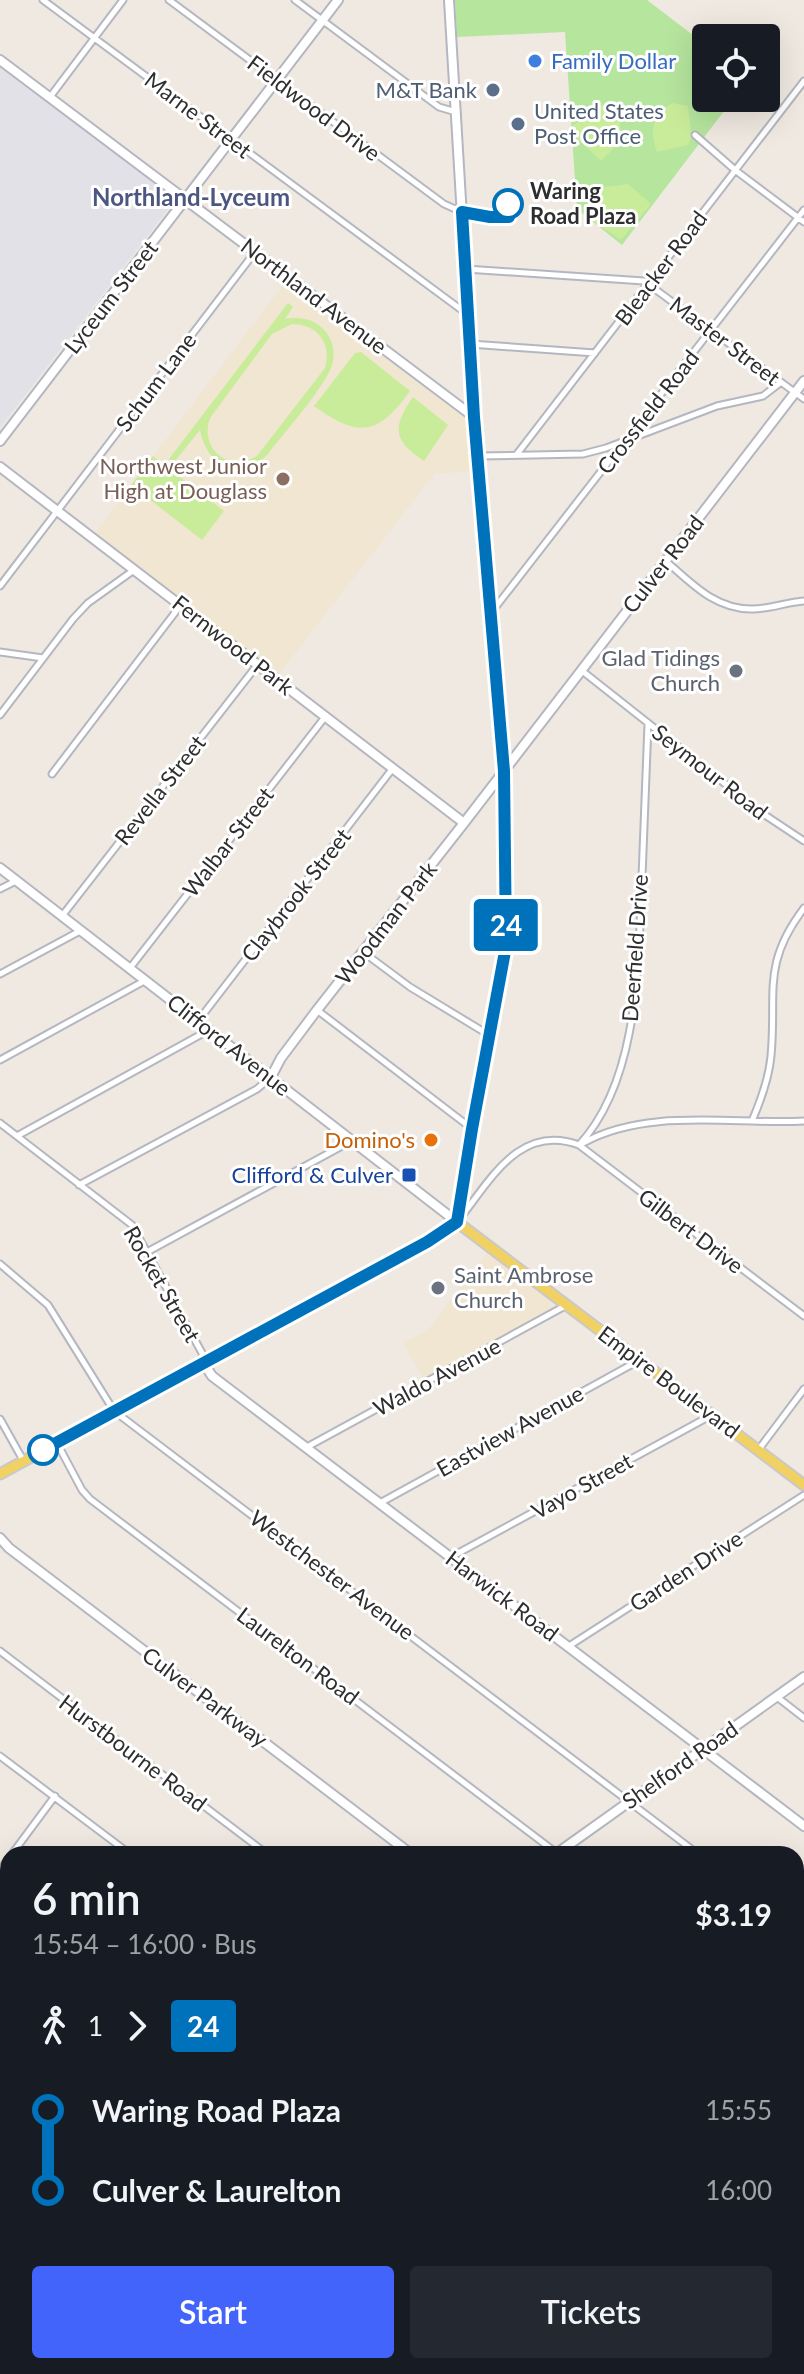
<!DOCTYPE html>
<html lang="en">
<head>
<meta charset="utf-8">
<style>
	:root { --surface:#171b24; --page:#242831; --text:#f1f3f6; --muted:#9ea1a6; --accent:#4264fb }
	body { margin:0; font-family:Lato,sans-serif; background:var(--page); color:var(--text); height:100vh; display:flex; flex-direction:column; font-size:30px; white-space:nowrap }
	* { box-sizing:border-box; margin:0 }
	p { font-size:26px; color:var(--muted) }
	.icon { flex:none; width:44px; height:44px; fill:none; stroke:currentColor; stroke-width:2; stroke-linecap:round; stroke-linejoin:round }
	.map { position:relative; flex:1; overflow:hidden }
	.details { position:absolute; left:0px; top:1846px; width:804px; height:528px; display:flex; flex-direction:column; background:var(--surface); border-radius:24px 24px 0 0; box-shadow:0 8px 32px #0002 }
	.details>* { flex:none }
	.badge { padding:0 16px; border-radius:6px; font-size:28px; line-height:52px }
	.controls { position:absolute; left:692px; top:24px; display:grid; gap:16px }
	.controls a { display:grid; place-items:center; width:88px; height:88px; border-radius:8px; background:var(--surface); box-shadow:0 8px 32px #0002; font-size:40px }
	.map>.badge { position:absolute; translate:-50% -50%; box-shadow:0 0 0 4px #fff }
	.legs { display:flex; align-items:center; gap:12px; height:88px; padding:0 32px; font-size:26px }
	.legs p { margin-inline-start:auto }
	.summary { display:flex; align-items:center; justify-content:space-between; height:136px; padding:0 32px }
	h1 { font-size:44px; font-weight:600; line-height:60px }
	.button { display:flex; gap:16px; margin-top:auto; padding:16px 32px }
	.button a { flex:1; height:92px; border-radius:8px; background:var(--accent); color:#fff; font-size:32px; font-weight:600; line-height:92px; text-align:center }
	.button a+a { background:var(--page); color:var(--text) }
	ul { padding:0 32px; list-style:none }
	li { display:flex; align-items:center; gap:28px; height:80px; font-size:30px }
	li i { display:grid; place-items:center; width:12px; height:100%; margin:0 10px; background:currentColor }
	li i::after { content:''; width:20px; height:20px; margin:-10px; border:6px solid; border-radius:50%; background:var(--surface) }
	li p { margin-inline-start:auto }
	li:first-child i { background:linear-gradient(#0000 50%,currentColor 0) }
	li:last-child i { background:linear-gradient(currentColor 50%,#0000 0) }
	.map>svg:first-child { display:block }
	.industrial { fill:#e3e1e8 }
	.education { fill:#f0e6d1 }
	.green { fill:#b6e59e }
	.pitch { fill:#c9ec9a; fill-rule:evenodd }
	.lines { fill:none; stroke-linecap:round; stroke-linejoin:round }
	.street-casing { stroke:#b4b7c1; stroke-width:9 }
	.secondary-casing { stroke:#b4b7c1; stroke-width:12 }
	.primary-casing { stroke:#c9c9c9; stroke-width:13 }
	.street { stroke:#fff; stroke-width:5 }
	.secondary { stroke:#fff; stroke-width:8 }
	.primary { stroke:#f2d163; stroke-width:9 }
	.line-1-casing { stroke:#fff; stroke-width:18 }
	.line-1 { stroke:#0072bc; stroke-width:12 }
	.shop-dot { fill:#3f7fe0; stroke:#fff; stroke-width:3 }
	.service-dot { fill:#5c6f8a; stroke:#fff; stroke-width:3 }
	.stop-1-dot { fill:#fff; stroke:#0072bc; stroke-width:4 }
	.education-dot { fill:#8d6e63; stroke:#fff; stroke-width:3 }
	.worship-dot { fill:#6b7280; stroke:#fff; stroke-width:3 }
	.food-dot { fill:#e8710a; stroke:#fff; stroke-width:3 }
	.transit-dot { fill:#1a4fb4; stroke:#fff; stroke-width:3 }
	.labels { text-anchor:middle; stroke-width:6; stroke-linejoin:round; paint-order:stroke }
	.shop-label { font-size:22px; fill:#366cbe; stroke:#fff; text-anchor:start }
	.service-label { font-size:22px; fill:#4e5e75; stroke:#fff; text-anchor:end }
	.street-label { font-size:22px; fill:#2e2e2e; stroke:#fff }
	.stop-label { font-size:22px; font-weight:bold; fill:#2e2e2e; stroke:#fff; text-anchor:start }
	.education-label { font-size:22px; fill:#785e54; stroke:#fff; text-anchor:end }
	.worship-label { font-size:22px; fill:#5b616d; stroke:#fff; text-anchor:end }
	.food-label { font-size:22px; fill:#c56008; stroke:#fff; text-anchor:end }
	.transit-label { font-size:22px; fill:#164399; stroke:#fff; text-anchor:end }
	.neighbourhood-label { font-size:24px; font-weight:bold; fill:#4d5680; stroke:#fff }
</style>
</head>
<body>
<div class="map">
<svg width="804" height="2374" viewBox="0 0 804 2374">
	<rect width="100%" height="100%" fill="#efe9e1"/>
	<path class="industrial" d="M0 68 176 199 0 428Z"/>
	<path class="education" d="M286 281 464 416 467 422 472 472 435 473 279 674 95 533Z
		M488 1252 551 1300 553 1308 424 1380 403 1343 427 1331Z
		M8 2239V2360L0 2354V2243Z"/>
	<path class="green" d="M455 0H647L706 45V98H734L622 245 577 209 565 32 457 37Z"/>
	<path class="pitch" d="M597 103 615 111C627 134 619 144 601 161L574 135 573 126Z
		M672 103 688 106 692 137 688 145 657 152C649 129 652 117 672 103Z
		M628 184 651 204 621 240 585 216 605 187Z
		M288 303 293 307 285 319C300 316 315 319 325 331 332 339 335 351 333 361 330 382 283 434 268 454 239 484 207 466 200 430L174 462 169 459ZM292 324C318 324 332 344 325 368L257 456C229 473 199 449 210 418L272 334Z
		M361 352 410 391C378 436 358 438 314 406L355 353Z
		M413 397 448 425 424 461C393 441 392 427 413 397Z
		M153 456 224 511 202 540 131 485Z"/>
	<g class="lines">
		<g class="street-casing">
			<path id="street" d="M43 0 467 314
				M169 0 444 204 462 212
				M295 0 439 107 456 112
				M50 97 123 0
				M695 135 735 170 804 222
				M466 269 644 281 804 399
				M470 344 595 353
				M517 454 804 81
				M478 456 583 454 606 448 717 406 763 396 780 383
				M666 561C692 584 716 610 753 609 770 609 787 602 804 601
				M0 586 255 252
				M491 613 804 210
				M0 652 43 658
				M581 670 762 813 804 841
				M0 715 73 619 88 603 134 570
				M52 774 180 606
				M0 889 16 881
				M62 916 258 664
				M363 952 410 987 489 1035
				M130 968 325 717
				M0 974 80 931
				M317 1010 471 1128
				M198 1021 393 768
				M0 1060 146 980
				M752 1121C761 1100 769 1078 771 1056 777 992 761 965 804 908
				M0 1123 132 1225 202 1353 203 1362
				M17 1136 209 1030
				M583 1143C648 1107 734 1125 804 1121
				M579 1145C640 1079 638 962 642 877 644 826 646 775 648 724
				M79 1185 257 1089 270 1078
				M458 1221C490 1181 519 1123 579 1145L804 1316
				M147 1252 353 1140
				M0 1264 48 1305 114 1411 698 1854
				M0 1419 23 1460
				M57 1443 82 1490 90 1499 558 1854
				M307 1447 565 1306
				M759 1449 804 1389
				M380 1503 638 1361
				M451 1557 710 1416
				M569 1646 804 1495
				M0 1651 267 1854
				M777 1697 804 1718
				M0 1756 130 1854
				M12 1854 55 1796
				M1 1869 8 1859
				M796 1938 804 1927
				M0 1962 8 1968
				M796 2037 804 2043
				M0 2082 8 2088
				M0 2116 8 2111
				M796 2258 804 2264
				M796 2362 804 2368
				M283 2366 294 2374
				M407 2366 418 2374
				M531 2366 542 2374
				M0 2367 10 2374
				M73 2374 87 2366
				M239 2374 253 2366
				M449 2374 457 2366"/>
		</g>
		<g class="secondary-casing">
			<path id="secondary" d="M0 60 474 417
				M0 441 338 0
				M0 467 464 823
				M0 868 457 1222 472 1129 505 955 506 935 504 771 474 417 449 0
				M271 1077 281 1058 317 1010 464 823 804 381
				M203 1362 212 1376 804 1826
				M0 1538 9 1548 411 1854
				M556 1854 804 1677
				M0 1869 8 1875
				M796 2148 804 2154
				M0 2235 8 2230
				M656 2366 667 2374"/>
		</g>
		<g class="primary-casing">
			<path id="primary" d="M0 1474 427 1242 457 1222 804 1485"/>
		</g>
		<use href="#street" class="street"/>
		<use href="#secondary" class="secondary"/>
		<use href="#primary" class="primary"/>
	</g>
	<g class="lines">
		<g class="line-1-casing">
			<path id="line-1" d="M43 1450 427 1242 457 1222 472 1129 506 946 504 771 474 417 462 212 490 217H509L508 204"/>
		</g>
		<use href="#line-1" class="line-1"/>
	</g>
	<circle class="shop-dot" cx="535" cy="61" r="8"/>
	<g class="service-dot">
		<circle cx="493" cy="90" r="8"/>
		<circle cx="518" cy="124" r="8"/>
	</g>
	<g class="stop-1-dot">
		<circle cx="508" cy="204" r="14"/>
		<circle cx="43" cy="1450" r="14"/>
	</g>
	<circle class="education-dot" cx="283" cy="479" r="8"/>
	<g class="worship-dot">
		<circle cx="736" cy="671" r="8"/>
		<circle cx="438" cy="1288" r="8"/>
	</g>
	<circle class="food-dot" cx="431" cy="1140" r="8"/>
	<rect class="transit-dot" x="401" y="1167" width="16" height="16" rx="4"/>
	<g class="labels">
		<g class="shop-label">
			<text x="551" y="69">Family Dollar</text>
		</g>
		<g class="service-label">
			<text x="477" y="98">M&amp;T Bank</text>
			<text x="534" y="119" text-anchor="start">United States<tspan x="534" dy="25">Post Office</tspan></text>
		</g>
		<g class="street-label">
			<text transform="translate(314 108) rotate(37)" y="8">Fieldwood Drive</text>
			<text transform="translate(198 115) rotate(37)" y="8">Marne Street</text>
			<text transform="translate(661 268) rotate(-53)" y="8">Bleacker Road</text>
			<text transform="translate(314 296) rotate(37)" y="8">Northland Avenue</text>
			<text transform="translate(111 297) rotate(-52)" y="8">Lyceum Street</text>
			<text transform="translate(725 341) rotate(37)" y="8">Master Street</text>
			<text transform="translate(156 382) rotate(-53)" y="8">Schum Lane</text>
			<text transform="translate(648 412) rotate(-52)" y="8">Crossfield Road</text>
			<text transform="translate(663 564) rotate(-52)" y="8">Culver Road</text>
			<text transform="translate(233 645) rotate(38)" y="8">Fernwood Park</text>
			<text transform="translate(710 772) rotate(38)" y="8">Seymour Road</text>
			<text transform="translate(160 790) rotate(-52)" y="8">Revella Street</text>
			<text transform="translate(228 842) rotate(-52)" y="8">Walbar Street</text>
			<text transform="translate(296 895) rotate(-52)" y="8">Claybrook Street</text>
			<text transform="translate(386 923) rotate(-52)" y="8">Woodman Park</text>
			<text transform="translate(635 948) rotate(-86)" y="8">Deerfield Drive</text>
			<text transform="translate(229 1045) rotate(38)" y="8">Clifford Avenue</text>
			<text transform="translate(691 1231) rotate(37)" y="8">Gilbert Drive</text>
			<text transform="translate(162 1284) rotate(60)" y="8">Rocket Street</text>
			<text transform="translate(437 1377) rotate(-28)" y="8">Waldo Avenue</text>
			<text transform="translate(669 1382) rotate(37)" y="8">Empire Boulevard</text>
			<text transform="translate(510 1431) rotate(-29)" y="8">Eastview Avenue</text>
			<text transform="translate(582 1486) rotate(-29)" y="8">Vayo Street</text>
			<text transform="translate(686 1571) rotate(-33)" y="8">Garden Drive</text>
			<text transform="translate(332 1575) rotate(37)" y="8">Westchester Avenue</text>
			<text transform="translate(502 1596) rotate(37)" y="8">Harwick Road</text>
			<text transform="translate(298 1656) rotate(37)" y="8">Laurelton Road</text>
			<text transform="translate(205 1697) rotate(37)" y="8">Culver Parkway</text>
			<text transform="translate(133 1753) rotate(37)" y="8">Hurstbourne Road</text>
			<text transform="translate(680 1765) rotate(-35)" y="8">Shelford Road</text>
		</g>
		<g class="stop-label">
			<text x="530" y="199">Waring<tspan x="530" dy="25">Road Plaza</tspan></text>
		</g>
		<g class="education-label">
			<text x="267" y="474">Northwest Junior<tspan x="267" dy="25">High at Douglass</tspan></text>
		</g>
		<g class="worship-label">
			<text x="720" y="666">Glad Tidings<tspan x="720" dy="25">Church</tspan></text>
			<text x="454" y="1283" text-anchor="start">Saint Ambrose<tspan x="454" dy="25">Church</tspan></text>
		</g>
		<g class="food-label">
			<text x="415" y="1148">Domino's</text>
		</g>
		<g class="transit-label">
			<text x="393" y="1183">Clifford &amp; Culver</text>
		</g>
		<g class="neighbourhood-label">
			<text x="191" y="206">Northland-Lyceum</text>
		</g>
	</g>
</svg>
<div class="controls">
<a><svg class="icon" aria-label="locate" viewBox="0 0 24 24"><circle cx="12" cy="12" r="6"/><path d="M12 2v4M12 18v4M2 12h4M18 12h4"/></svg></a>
</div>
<b class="badge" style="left:506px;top:925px;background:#0072bc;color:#fff">24</b>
<section class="details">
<div class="summary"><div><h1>6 min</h1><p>15:54 – 16:00 · Bus</p></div><b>$3.19</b></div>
<div class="legs"><svg class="icon" aria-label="walk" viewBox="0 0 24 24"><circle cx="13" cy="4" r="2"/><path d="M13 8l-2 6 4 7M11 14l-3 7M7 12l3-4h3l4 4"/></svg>1<svg class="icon" aria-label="forward" viewBox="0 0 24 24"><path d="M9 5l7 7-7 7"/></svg><b class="badge" style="background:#0072bc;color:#fff">24</b></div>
<ul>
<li><i style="color:#0072bc"></i><b>Waring Road Plaza</b><p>15:55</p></li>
<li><i style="color:#0072bc"></i><b>Culver &amp; Laurelton</b><p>16:00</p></li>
</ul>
<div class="button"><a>Start</a><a>Tickets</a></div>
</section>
</div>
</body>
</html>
